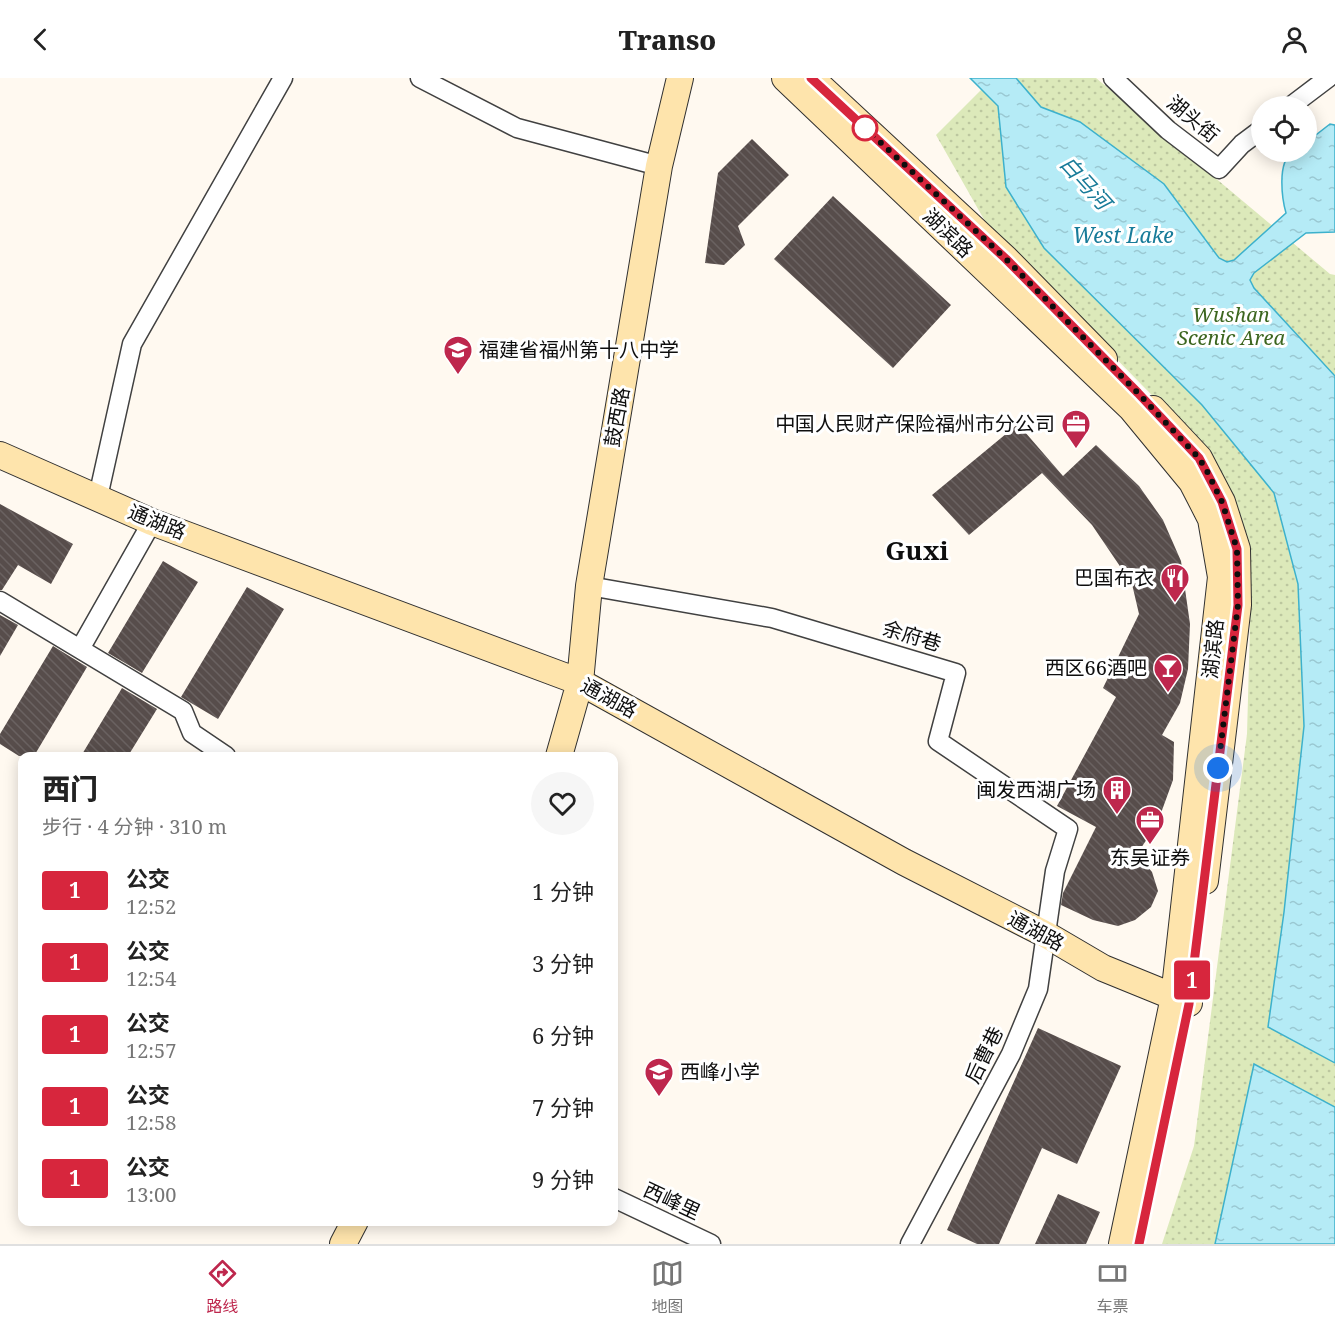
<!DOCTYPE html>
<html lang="zh">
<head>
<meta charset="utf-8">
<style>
	:root { --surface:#fff; --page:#f6f6f6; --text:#222; --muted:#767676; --line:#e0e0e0; --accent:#be274d }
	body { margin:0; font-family:"Noto Serif","Noto Sans SC",serif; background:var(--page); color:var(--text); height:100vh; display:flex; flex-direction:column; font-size:22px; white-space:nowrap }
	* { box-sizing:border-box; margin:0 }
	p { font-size:20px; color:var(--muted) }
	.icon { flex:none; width:33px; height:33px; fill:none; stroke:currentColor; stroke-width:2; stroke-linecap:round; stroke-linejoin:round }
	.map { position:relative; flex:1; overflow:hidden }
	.side { position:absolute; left:18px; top:674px; width:600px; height:474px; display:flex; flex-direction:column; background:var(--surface); border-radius:12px; box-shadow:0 3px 15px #0003 }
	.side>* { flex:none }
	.badge { padding:0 12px; border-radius:4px; font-size:21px; line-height:39px }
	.buttons { position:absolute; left:1251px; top:18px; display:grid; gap:12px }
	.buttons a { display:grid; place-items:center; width:66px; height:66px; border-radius:50%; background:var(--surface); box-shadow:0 3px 15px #0003; font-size:30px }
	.you { position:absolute; width:30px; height:30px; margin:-15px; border:4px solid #fff; border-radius:50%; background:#1a73e8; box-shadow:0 0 0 9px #1a73e833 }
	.map>.badge { position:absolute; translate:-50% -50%; box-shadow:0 0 0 3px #fff }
	.round { display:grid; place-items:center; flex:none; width:63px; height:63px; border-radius:32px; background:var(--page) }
	.headline { display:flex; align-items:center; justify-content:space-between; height:102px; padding:0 24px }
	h1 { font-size:28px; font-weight:800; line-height:45px }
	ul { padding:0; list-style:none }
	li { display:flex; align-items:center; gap:18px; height:72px; padding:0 24px }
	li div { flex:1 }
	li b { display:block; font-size:22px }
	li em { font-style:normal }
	li .badge { min-width:66px; font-weight:700; text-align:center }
	header { display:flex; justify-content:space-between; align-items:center; height:78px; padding:0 24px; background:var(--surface); font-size:27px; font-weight:800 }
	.menu { display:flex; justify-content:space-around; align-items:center; height:84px; border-top:2px solid var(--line); background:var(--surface); font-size:16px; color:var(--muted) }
	.menu a { display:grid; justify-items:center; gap:3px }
	.menu .current { color:var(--accent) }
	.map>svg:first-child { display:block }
	.park { fill:url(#park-dots) }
	.water { fill:url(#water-ripples); stroke:#3db1cc; stroke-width:1.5 }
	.building { fill:url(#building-back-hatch) }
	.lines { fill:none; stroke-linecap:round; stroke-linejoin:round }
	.street-casing { stroke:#414141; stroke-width:21 }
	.secondary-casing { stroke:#303030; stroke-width:28 }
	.street { stroke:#fff; stroke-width:18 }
	.secondary { stroke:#fee4ac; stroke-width:26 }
	.line-casing { stroke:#fff; stroke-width:14 }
	.line { stroke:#d7263d; stroke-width:9 }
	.walk { stroke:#0e0e0e; stroke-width:6; stroke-dasharray:0 10.8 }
	.stop-dot { fill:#fff; stroke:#d7263d; stroke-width:3 }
	.labels { text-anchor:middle; stroke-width:6; stroke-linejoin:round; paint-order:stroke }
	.street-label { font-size:20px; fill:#0e0e0e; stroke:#fff }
	.park-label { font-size:20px; font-style:italic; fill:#3c661f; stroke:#fff }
	.poi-label { font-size:20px; fill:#0e0e0e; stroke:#fff; text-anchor:end }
	.water-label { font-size:21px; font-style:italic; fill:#187b99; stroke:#fff }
	.district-label { font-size:26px; font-weight:bold; fill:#0e0e0e; stroke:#fff }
</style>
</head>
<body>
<header><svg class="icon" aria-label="back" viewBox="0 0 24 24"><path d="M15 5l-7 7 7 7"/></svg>Transo<svg class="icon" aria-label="person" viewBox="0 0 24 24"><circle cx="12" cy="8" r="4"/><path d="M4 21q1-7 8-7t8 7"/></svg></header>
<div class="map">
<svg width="1335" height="1166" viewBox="0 0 1335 1166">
	<defs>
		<pattern id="park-dots" width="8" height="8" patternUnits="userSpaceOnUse" patternTransform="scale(1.5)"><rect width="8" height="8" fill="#dce9ba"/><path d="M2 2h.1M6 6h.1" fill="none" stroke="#bcc79f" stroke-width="1.8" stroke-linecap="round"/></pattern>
		<pattern id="water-ripples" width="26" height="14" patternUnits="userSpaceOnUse" patternTransform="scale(1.5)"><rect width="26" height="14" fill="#b5ebf6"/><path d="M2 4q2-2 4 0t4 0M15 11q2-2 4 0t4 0" fill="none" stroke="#9ac8d2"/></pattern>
		<pattern id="building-back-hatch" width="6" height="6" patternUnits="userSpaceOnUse" patternTransform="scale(1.5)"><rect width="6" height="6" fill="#574d4b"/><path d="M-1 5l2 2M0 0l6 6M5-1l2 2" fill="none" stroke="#6a6261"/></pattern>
	</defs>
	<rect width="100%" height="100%" fill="#fff9f0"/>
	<path class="park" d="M993 0H1096L1330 196 1335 197V1166H1162L1194 1068 1247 656 1251 512 1235 430 1190 356 990 152 936 57Z"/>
	<path class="water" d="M970 0H1016L1041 29 1080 44 1164 106 1219 180 1227 184 1234 182 1286 135C1282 121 1277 84 1292 75 1297 73 1301 74 1306 74L1307 64 1330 46 1335 47V154L1306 155 1254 195 1250 202 1254 210 1335 298V985L1268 949 1284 834 1304 648 1298 506 1274 415 1202 327 1044 170 1006 109 998 28Z
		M1254 986 1335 1029V1166H1215Z"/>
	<path class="building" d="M752 61 789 97 738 148 745 167 724 187 705 185 718 95Z
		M833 118 951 227 893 290 774 181Z
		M1018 346 1063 398 1096 367 1139 408 1163 442 1181 483 1190 546 1188 591 1180 625 1162 657 1174 664 1173 702 1157 746 1137 776 1152 794 1158 813 1151 829 1135 842 1118 848 1093 842 1061 827 1063 815 1096 749 1057 728 1116 619 1103 610 1139 536 1132 506 1092 447 1042 395 969 457 932 417Z
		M0 426 73 466 51 506 18 487 2 512H0Z
		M163 483 198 504 142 595 108 575Z
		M247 509 284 531 218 641 181 619Z
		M0 537 18 547 0 578Z
		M53 568 87 589 34 678H19L0 666V656Z
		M122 610 157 631 128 678H81Z
		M1038 950 1121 988 1077 1086 1042 1070 999 1166H977L947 1152Z
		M1058 1116 1100 1134 1086 1166H1035Z"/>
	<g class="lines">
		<g class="street-casing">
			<path id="street" d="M420 0 517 50 659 88
				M1113 0 1168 52 1219 91 1242 66 1262 51
				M1291 28 1328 0
				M98 419 132 266 283 0
				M589 508 772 540 956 595 938 663 1068 751 1055 793 1038 911 1011 976 910 1166
				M0 523 183 633 192 655 226 678
				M80 571 152 444
				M614 1120 711 1166"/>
		</g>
		<g class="secondary-casing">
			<path id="secondary" d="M785 0 1131 330 1192 404 1211 441 1221 499 1174 919 1122 1166
				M811 0 1006 181 1104 281
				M1153 331 1199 380 1222 424 1237 471 1238 527 1205 803
				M0 377 152 444 580 604 904 784 1045 856 1103 890 1189 925
				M559 678 580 604 589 508 659 88 680 0
				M343 1166 355 1143"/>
		</g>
		<use href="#street" class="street"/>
		<use href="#secondary" class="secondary"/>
	</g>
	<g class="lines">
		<g class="line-casing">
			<path id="line" d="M811 0 1006 181 1138 315 1199 380 1222 424 1237 471 1238 527 1189 926 1139 1166"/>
		</g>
		<use href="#line" class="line"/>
		<path class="walk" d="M865 50 1006 181 1138 315 1199 380 1208 395 1222 424 1237 471 1238 527 1218 690"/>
	</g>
	<defs>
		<g id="school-pin" transform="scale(1.5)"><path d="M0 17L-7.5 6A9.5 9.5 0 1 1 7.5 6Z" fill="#be274d" stroke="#fff"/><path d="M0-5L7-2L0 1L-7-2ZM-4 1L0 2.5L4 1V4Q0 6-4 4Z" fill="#fff"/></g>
		<g id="office-pin" transform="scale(1.5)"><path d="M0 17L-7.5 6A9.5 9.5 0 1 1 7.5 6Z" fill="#be274d" stroke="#fff"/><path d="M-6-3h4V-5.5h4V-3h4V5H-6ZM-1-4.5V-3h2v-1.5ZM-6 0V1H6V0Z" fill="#fff"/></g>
		<g id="restaurant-pin" transform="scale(1.5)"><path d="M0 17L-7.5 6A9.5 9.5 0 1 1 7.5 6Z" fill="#be274d" stroke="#fff"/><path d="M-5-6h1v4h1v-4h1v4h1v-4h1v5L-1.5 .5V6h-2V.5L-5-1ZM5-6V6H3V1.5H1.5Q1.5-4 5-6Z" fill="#fff"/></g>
		<g id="bar-pin" transform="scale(1.5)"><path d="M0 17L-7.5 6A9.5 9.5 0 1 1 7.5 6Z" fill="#be274d" stroke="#fff"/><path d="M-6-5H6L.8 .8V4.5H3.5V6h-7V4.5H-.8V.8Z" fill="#fff"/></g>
		<g id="building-pin" transform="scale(1.5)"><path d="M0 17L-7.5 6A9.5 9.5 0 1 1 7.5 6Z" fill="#be274d" stroke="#fff"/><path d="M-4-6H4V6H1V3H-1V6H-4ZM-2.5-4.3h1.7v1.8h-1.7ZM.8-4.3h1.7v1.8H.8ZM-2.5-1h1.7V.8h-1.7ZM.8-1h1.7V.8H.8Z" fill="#fff"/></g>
	</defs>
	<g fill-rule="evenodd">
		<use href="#school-pin" x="458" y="272"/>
		<use href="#office-pin" x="1076" y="346"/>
		<use href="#restaurant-pin" x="1175" y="500"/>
		<use href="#bar-pin" x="1168" y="590"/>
		<use href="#building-pin" x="1117" y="712"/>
		<use href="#office-pin" x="1150" y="742"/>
		<use href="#school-pin" x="659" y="994"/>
	</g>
	<circle class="stop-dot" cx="865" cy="50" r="12"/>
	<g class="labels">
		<g class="street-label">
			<text transform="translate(1193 41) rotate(40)" y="7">湖头街</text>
			<text transform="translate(948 155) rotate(44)" y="7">湖滨路</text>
			<text transform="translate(617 339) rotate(-80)" y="7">鼓西路</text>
			<text transform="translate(157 444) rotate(22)" y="7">通湖路</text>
			<text transform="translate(912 558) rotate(17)" y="7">余府巷</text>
			<text transform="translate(1213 571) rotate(-84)" y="7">湖滨路</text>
			<text transform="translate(609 620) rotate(28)" y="7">通湖路</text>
			<text transform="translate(1036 853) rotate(28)" y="7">通湖路</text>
			<text transform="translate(984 977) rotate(-64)" y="7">后曹巷</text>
			<text transform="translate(672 1123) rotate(25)" y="7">西峰里</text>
		</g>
		<g class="park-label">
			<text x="1231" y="244">Wushan<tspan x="1231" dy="23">Scenic Area</tspan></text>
		</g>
		<g class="poi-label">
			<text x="479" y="279" text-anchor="start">福建省福州第十八中学</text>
			<text x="1055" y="353">中国人民财产保险福州市分公司</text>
			<text x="1154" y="507">巴国布衣</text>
			<text x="1147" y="597">西区66酒吧</text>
			<text x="1096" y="719">闽发西湖广场</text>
			<text x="1150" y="787" text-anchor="middle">东吴证券</text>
			<text x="680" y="1001" text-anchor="start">西峰小学</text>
		</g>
		<g class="water-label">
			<text transform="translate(1085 105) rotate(48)" y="7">白马河</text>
			<text x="1123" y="165">West Lake</text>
		</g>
		<g class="district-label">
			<text x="917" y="482">Guxi</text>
		</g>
	</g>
</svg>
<div class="buttons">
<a><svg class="icon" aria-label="locate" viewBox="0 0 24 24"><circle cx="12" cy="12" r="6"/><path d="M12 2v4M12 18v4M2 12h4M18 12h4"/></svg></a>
</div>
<div class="you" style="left:1218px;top:690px"></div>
<b class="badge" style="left:1192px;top:902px;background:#d7263d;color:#fff">1</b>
<section class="side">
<div class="headline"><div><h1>西门</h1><p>步行 · 4 分钟 · 310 m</p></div><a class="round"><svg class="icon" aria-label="heart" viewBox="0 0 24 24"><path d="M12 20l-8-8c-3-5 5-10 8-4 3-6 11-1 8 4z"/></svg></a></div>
<ul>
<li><span class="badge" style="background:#d7263d;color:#fff">1</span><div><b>公交</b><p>12:52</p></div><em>1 分钟</em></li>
<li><span class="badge" style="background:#d7263d;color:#fff">1</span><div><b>公交</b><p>12:54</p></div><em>3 分钟</em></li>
<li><span class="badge" style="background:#d7263d;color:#fff">1</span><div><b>公交</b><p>12:57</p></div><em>6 分钟</em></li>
<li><span class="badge" style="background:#d7263d;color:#fff">1</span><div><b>公交</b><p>12:58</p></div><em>7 分钟</em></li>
<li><span class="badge" style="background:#d7263d;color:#fff">1</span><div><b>公交</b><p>13:00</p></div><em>9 分钟</em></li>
</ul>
</section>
</div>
<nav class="menu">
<a class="current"><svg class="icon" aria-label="directions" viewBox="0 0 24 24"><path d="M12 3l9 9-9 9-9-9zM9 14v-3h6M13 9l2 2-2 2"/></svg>路线</a>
<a><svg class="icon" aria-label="map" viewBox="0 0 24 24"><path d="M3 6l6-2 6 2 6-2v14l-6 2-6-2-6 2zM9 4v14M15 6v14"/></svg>地图</a>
<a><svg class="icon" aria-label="tickets" viewBox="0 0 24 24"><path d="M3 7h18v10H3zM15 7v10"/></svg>车票</a>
</nav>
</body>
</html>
